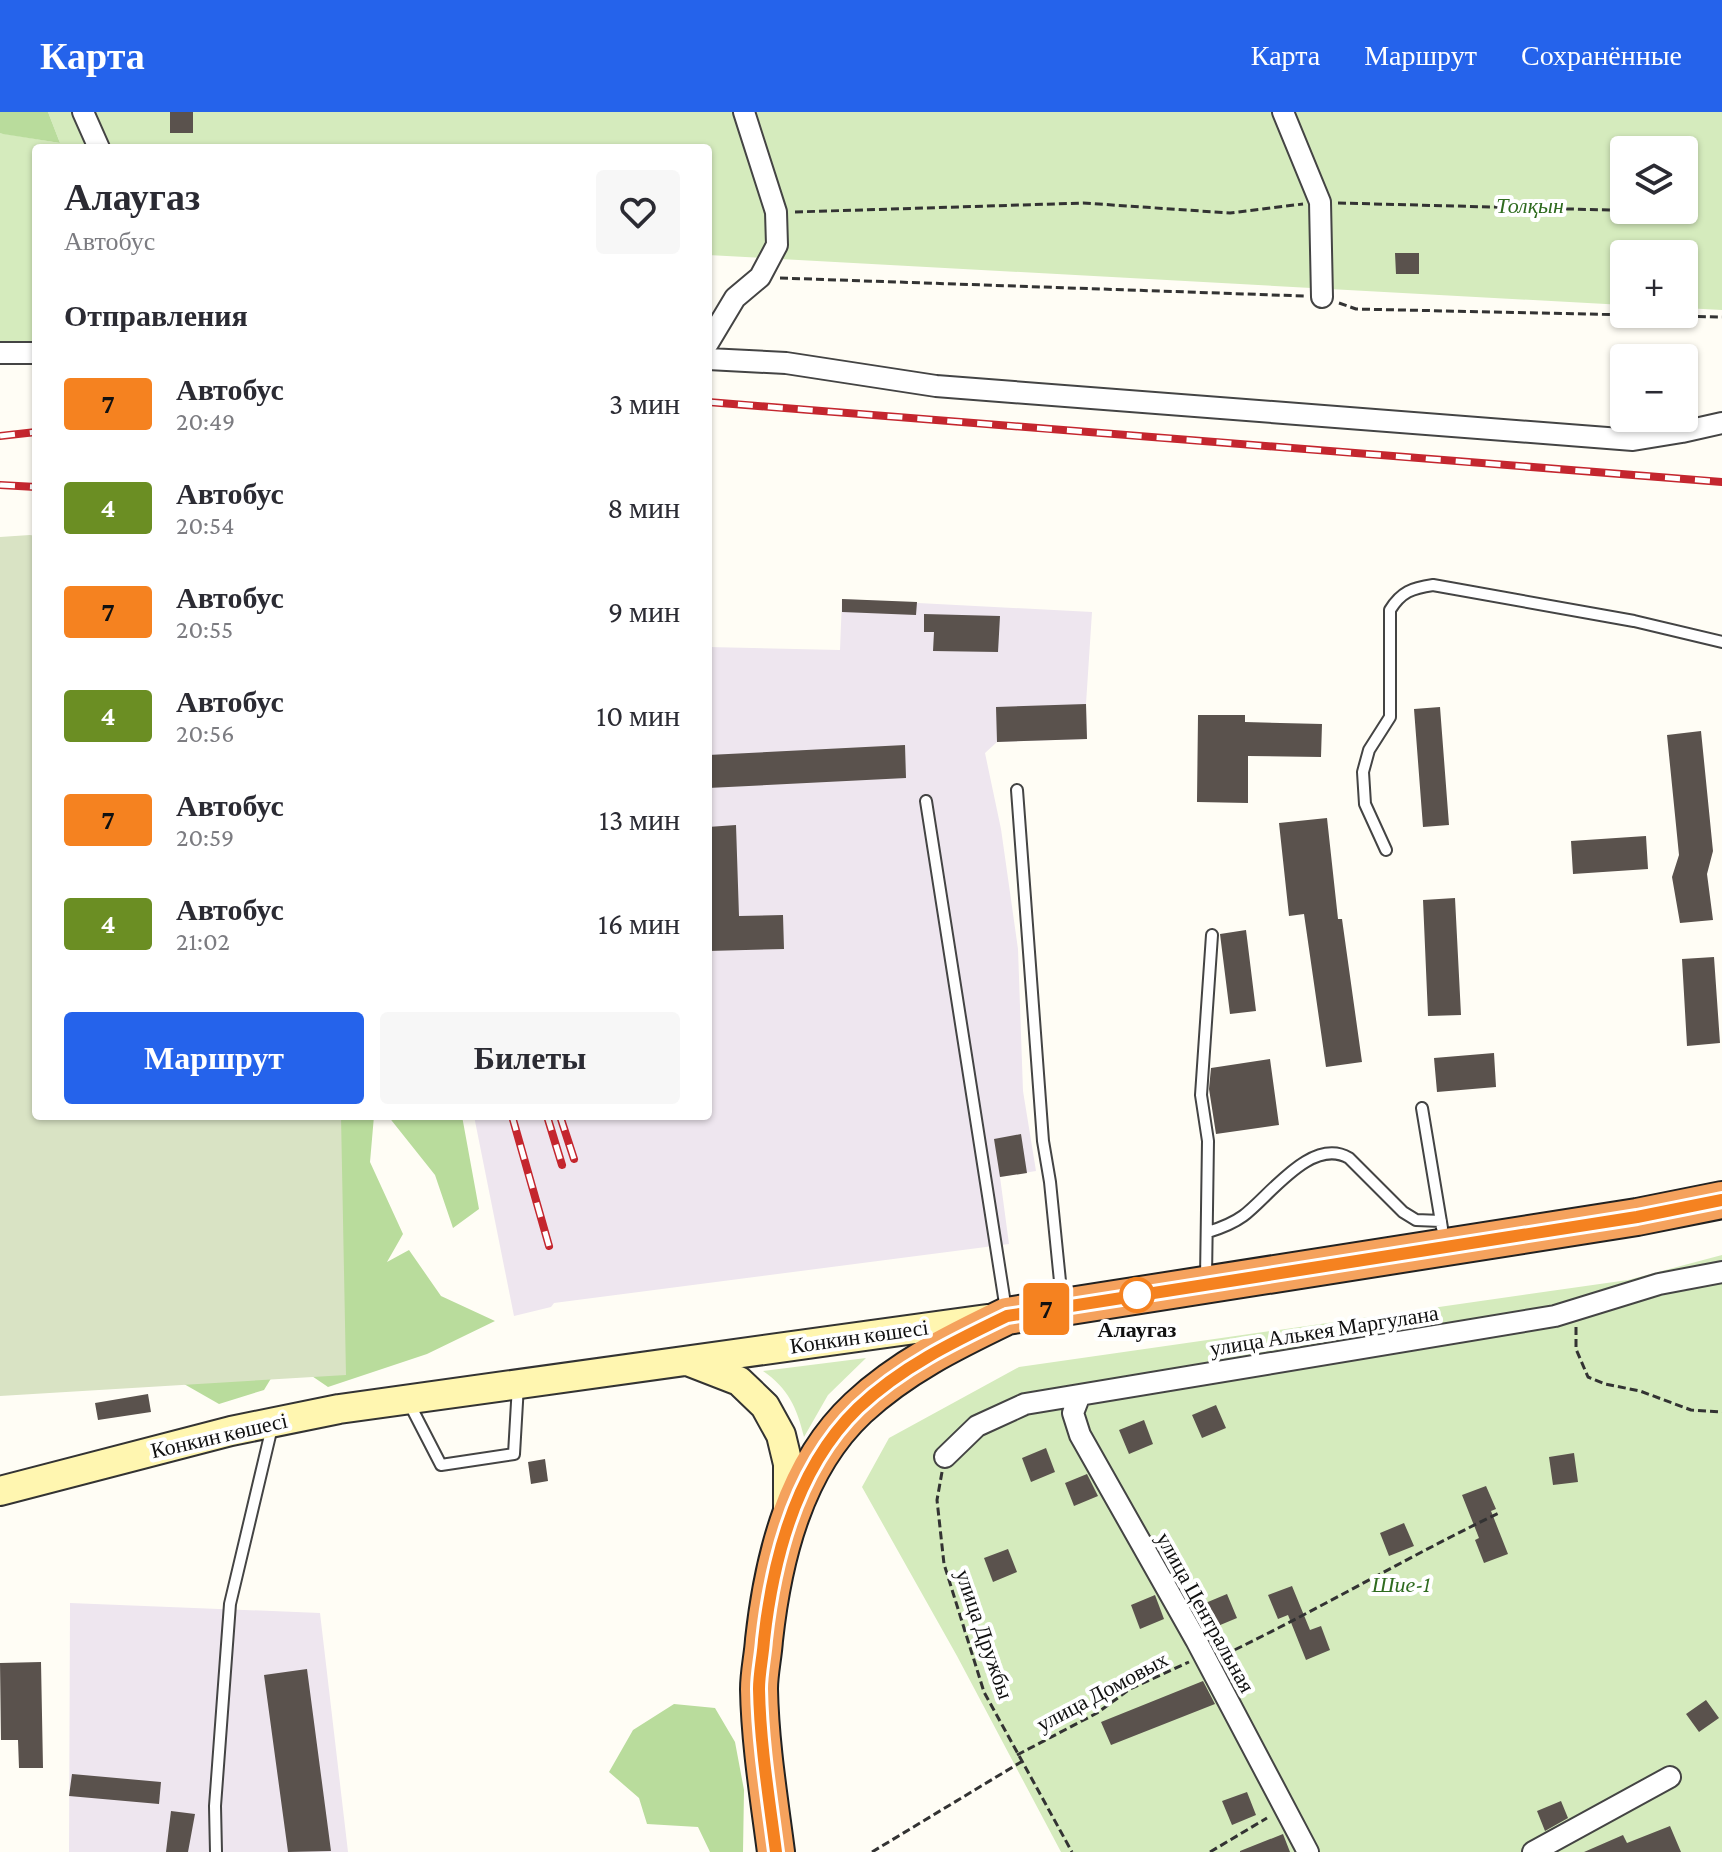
<!DOCTYPE html>
<html lang="ru">
<head>
<meta charset="utf-8">
<style>
	:root { --surface:#fff; --page:#f7f7f7; --text:#2b2b33; --muted:#7c7c81; --accent:#2563eb }
	body { margin:0; font-family:"Crimson Pro",serif; background:var(--page); color:var(--text); height:100vh; display:flex; flex-direction:column; font-size:30px; white-space:nowrap }
	* { box-sizing:border-box; margin:0 }
	p { font-size:26px; color:var(--muted) }
	.icon { flex:none; width:44px; height:44px; fill:none; stroke:currentColor; stroke-width:2; stroke-linecap:round; stroke-linejoin:round }
	.map { position:relative; flex:1; overflow:hidden }
	.drawer { position:absolute; left:32px; top:32px; width:680px; height:976px; display:flex; flex-direction:column; background:var(--surface); border-radius:8px; box-shadow:0 2px 6px #0004 }
	.drawer>* { flex:none }
	.badge { padding:0 16px; border-radius:6px; font-size:28px; line-height:52px }
	.buttons { position:absolute; left:1610px; top:24px; display:grid; gap:16px }
	.buttons a { display:grid; place-items:center; width:88px; height:88px; border-radius:8px; background:var(--surface); box-shadow:0 2px 6px #0004; font-size:40px }
	.map>.badge { position:absolute; translate:-50% -50%; box-shadow:0 0 0 4px #fff }
	h2 { padding:0 32px; font-size:30px; line-height:72px }
	.round { display:grid; place-items:center; flex:none; width:84px; height:84px; border-radius:8px; background:var(--page) }
	.head { display:flex; align-items:center; justify-content:space-between; height:136px; padding:0 32px }
	h1 { font-size:38px; font-weight:600; line-height:60px }
	.primary-button { display:flex; gap:16px; margin-top:auto; padding:16px 32px }
	.primary-button a { flex:1; height:92px; border-radius:8px; background:var(--accent); color:#fff; font-size:32px; font-weight:600; line-height:92px; text-align:center }
	.primary-button a+a { background:var(--page); color:var(--text) }
	ul { padding:0; list-style:none }
	li { display:flex; align-items:center; gap:24px; height:104px; padding:0 32px }
	li div { flex:1 }
	li b { display:block; font-size:30px }
	li em { font-style:normal }
	li .badge { min-width:88px; font-weight:700; text-align:center }
	header { display:flex; align-items:center; gap:48px; box-sizing:border-box; height:112px; padding:0 40px; background:var(--accent); color:#fff }
	header strong { font-size:38px }
	nav { display:flex; gap:44px; margin-inline-start:auto; font-size:28px }
	.map>svg:first-child { display:block }
	.industrial { fill:#eee6ef }
	.green { fill:#d5ebbd; fill-rule:evenodd }
	.forest { fill:#b9dc9c }
	.cemetery { fill:#d9e3c4 }
	.building { fill:#5a524d }
	.lines { fill:none; stroke-linecap:round; stroke-linejoin:round }
	.lane-casing { stroke:#444; stroke-width:14 }
	.street-casing { stroke:#444; stroke-width:24 }
	.secondary-casing { stroke:#333; stroke-width:32 }
	.highway-casing { stroke:#222; stroke-width:40 }
	.path { stroke:#333; stroke-width:3; stroke-dasharray:8 4; stroke-linecap:butt }
	.lane { stroke:#fff; stroke-width:10 }
	.street { stroke:#fff; stroke-width:20 }
	.secondary { stroke:#fff6b0; stroke-width:28 }
	.highway { stroke:#f5a25d; stroke-width:36 }
	.rail-casing { stroke:#c4262e; stroke-width:8 }
	.rail { stroke:#fff; stroke-width:5; stroke-dasharray:15; stroke-linecap:butt }
	.line-casing { stroke:#fff; stroke-width:18 }
	.line { stroke:#f58220; stroke-width:12 }
	.stop-dot { fill:#fff; stroke:#f58220; stroke-width:4 }
	.labels { text-anchor:middle; stroke-width:8; stroke-linejoin:round; paint-order:stroke }
	.park-label { font-size:22px; font-style:italic; fill:#2f6b1f; stroke:#fff }
	.stop-label { font-size:22px; font-weight:bold; fill:#111; stroke:#fff }
	.street-label { font-size:22px; fill:#111; stroke:#fff }
</style>
</head>
<body>
<header>
<strong>Карта</strong>
<nav><a>Карта</a><a>Маршрут</a><a>Сохранённые</a></nav>
</header>
<div class="map">
<svg width="1722" height="1740" viewBox="0 0 1722 1740">
	<rect width="100%" height="100%" fill="#fffdf5"/>
	<path class="industrial" d="M842 487 1092 500 1086 592 1087 627 997 630 985 641 1001 717 1018 837 1023 979 1036 1059 1000 1065 1009 1132 554 1191 551 1195 514 1204 474 1004H708V535L840 538Z
		M70 1491 320 1501 348 1740H69Z"/>
	<path class="green" d="M48 0H1722V198L1684 196V142H1624V193L708 143V36H36V230L0 229V21L60 31ZM1624 38H1684V98H1624Z
		M1722 1143V1740H1061L957 1544 862 1375 889 1326 1019 1255 1628 1168Z
		M866 1246 828 1283 804 1325C797 1296 788 1276 763 1259Z"/>
	<path class="forest" d="M0 0H48L60 31 3 22 0 21Z
		M223 1004H374L370 1050 403 1122 387 1150 409 1138 441 1184 495 1209 427 1242 328 1275 284 1245 264 1278 219 1292 156 1256Z
		M388 1004H462L479 1097 453 1116 435 1063Z
		M674 1592 715 1596 735 1630 744 1678 743 1740H710L698 1715 647 1712 639 1686 609 1660 633 1618Z"/>
	<path class="cemetery" d="M30 423 36 424V1004H341L346 1263 0 1284V425Z"/>
	<path class="building" d="M170 0H193V21H170Z
		M1395 141H1419V162H1396Z
		M842 487 917 490 916 503 842 500Z
		M924 502 1000 504 998 540 933 539 934 520H924Z
		M1086 592 1087 627 997 630 996 595Z
		M1440 595 1449 713 1423 715 1414 597Z
		M1198 603H1245V610L1322 612 1321 645 1248 644V691L1197 690Z
		M1701 619 1713 739 1707 762 1713 808 1680 811 1672 765 1679 743 1667 623Z
		M905 633 906 666 708 676V643Z
		M1327 706 1338 807H1342L1362 950 1326 955 1304 802 1289 804 1279 711Z
		M736 713 739 804 783 803 784 837 708 839V715Z
		M1646 724 1648 757 1573 762 1571 729Z
		M1455 786 1461 903 1428 904 1423 788Z
		M1246 818 1256 899 1230 902 1220 822Z
		M1714 845 1720 931 1687 934 1682 847Z
		M1494 941 1496 975 1437 980 1434 946Z
		M1270 947 1279 1013 1216 1022 1209 977 1211 956Z
		M1021 1022 1027 1061 1000 1065 994 1027Z
		M148 1282 151 1300 98 1308 95 1291Z
		M1216 1293 1226 1316 1202 1326 1192 1303Z
		M1144 1308 1153 1332 1129 1342 1119 1318Z
		M1046 1336 1055 1360 1031 1370 1022 1346Z
		M1574 1341 1578 1370 1553 1373 1549 1345Z
		M545 1347 548 1369 531 1372 528 1350Z
		M1087 1362 1098 1384 1074 1394 1065 1371Z
		M1486 1374 1496 1397 1491 1399 1508 1442 1484 1451 1475 1428 1479 1426 1462 1383Z
		M1404 1411 1414 1434 1389 1444 1380 1421Z
		M1008 1437 1017 1460 993 1470 984 1446Z
		M1292 1474 1310 1518 1321 1514 1330 1538 1306 1548 1288 1503 1278 1507 1268 1483Z
		M1227 1482 1237 1506 1213 1516 1203 1492Z
		M1155 1483 1164 1507 1140 1517 1131 1493Z
		M41 1550 43 1656H19L18 1628H1L0 1551Z
		M307 1557 331 1739 288 1740 264 1563Z
		M1203 1569 1215 1592 1111 1633 1101 1610Z
		M1706 1588 1719 1606 1699 1620 1686 1602Z
		M72 1662 161 1670 159 1692 69 1684Z
		M1247 1680 1256 1703 1232 1713 1222 1689Z
		M1561 1689 1568 1706 1545 1719 1537 1699Z
		M171 1699 195 1702 188 1740H166Z
		M1670 1714 1681 1740H1584L1623 1723 1627 1731Z
		M1283 1722 1290 1740H1240V1739Z"/>
	<g class="lines">
		<g class="lane-casing">
			<path id="lane" d="M1017 678 1043 1029 1050 1070 1062 1189
				M926 689 1006 1198
				M1386 738 1365 692 1363 660 1369 638 1390 605V498C1401 480 1412 476 1433 473L1634 509 1722 530
				M1422 996 1442 1116
				M1208 1120C1221 1116 1232 1112 1243 1104 1269 1085 1311 1024 1349 1046L1403 1100 1416 1108 1441 1109
				M1206 1166 1208 1029 1201 983 1212 823
				M408 1289 441 1353 514 1342 518 1273
				M216 1740 215 1694 230 1492 272 1315"/>
		</g>
		<g class="street-casing">
			<path id="street" d="M83 0 99 36
				M1283 0 1320 90 1322 185
				M708 231 735 186 760 165 777 133 776 100 744 0
				M0 241H36
				M708 247 786 251 936 274 1633 328 1682 320 1722 311
				M1080 1283 1073 1301 1080 1323 1196 1528 1308 1740
				M945 1345 977 1314 1025 1292 1555 1204 1659 1172 1722 1160
				M1533 1740 1670 1665"/>
		</g>
		<g class="secondary-casing">
			<path id="secondary" d="M690 1250 739 1269 765 1294 781 1323 788 1352V1399
				M0 1379 231 1319 339 1297 987 1207"/>
		</g>
		<g class="highway-casing">
			<path id="highway" d="M776 1740C769 1686 760 1631 759 1577 759 1561 763 1544 764 1528 773 1446 795 1355 858 1296 902 1255 953 1230 1007 1204L1637 1105 1722 1088"/>
		</g>
		<path class="path" d="M1338 91 1685 100
			M795 100 1083 91 1230 101 1303 92
			M780 166 1304 184
			M1339 191 1356 197 1722 205
			M1576 1215V1237L1588 1265 1605 1272 1640 1279 1691 1298 1722 1300
			M942 1360 937 1388 944 1452 984 1580 1072 1740
			M1224 1543C1318 1498 1407 1445 1501 1400
			M1017 1643 1097 1601 1130 1577 1189 1550
			M872 1740 1021 1650
			M1210 1740 1267 1706"/>
		<use href="#lane" class="lane"/>
		<use href="#street" class="street"/>
		<use href="#secondary" class="secondary"/>
		<use href="#highway" class="highway"/>
		<g class="rail-casing">
			<path id="rail" d="M708 290 1722 370
				M0 324 36 320
				M0 373 36 375
				M512 1004 549 1134
				M547 1004 562 1053
				M560 1004 574 1047"/>
		</g>
		<use href="#rail" class="rail"/>
	</g>
	<g class="lines">
		<g class="line-casing">
			<path id="line" d="M776 1740C769 1686 760 1631 759 1577 759 1561 763 1544 764 1528 773 1446 796 1356 858 1296 901 1255 953 1230 1007 1204L1637 1105 1722 1088"/>
		</g>
		<use href="#line" class="line"/>
	</g>
	<circle class="stop-dot" cx="1137" cy="1183" r="16"/>
	<g class="labels">
		<g class="park-label">
			<text x="1530" y="101">Толқын</text>
			<text x="1401" y="1480">Шие-1</text>
		</g>
		<g class="stop-label">
			<text x="1137" y="1225">Алаугаз</text>
		</g>
		<g class="street-label">
			<text transform="translate(1324 1218) rotate(-9)" y="8">улица Алькея Маргулана</text>
			<text transform="translate(859 1224) rotate(-8)" y="8">Конкин көшесі</text>
			<text transform="translate(219 1323) rotate(-13)" y="8">Конкин көшесі</text>
			<text transform="translate(1206 1500) rotate(61)" y="8">улица Центральная</text>
			<text transform="translate(985 1522) rotate(71)" y="8">улица Дружбы</text>
			<text transform="translate(1102 1579) rotate(-28)" y="8">улица Домовых</text>
		</g>
	</g>
</svg>
<div class="buttons">
<a><svg class="icon" aria-label="layers" viewBox="0 0 24 24"><path d="M12 4l9 5-9 5-9-5zM3 14l9 5 9-5"/></svg></a>
<a>+</a>
<a>−</a>
</div>
<b class="badge" style="left:1046px;top:1197px;background:#f58220;color:#111">7</b>
<section class="drawer">
<div class="head"><div><h1>Алаугаз</h1><p>Автобус</p></div><a class="round"><svg class="icon" aria-label="heart" viewBox="0 0 24 24"><path d="M12 20l-8-8c-3-5 5-10 8-4 3-6 11-1 8 4z"/></svg></a></div>
<h2>Отправления</h2>
<ul>
<li><span class="badge" style="background:#f58220;color:#111">7</span><div><b>Автобус</b><p>20:49</p></div><em>3 мин</em></li>
<li><span class="badge" style="background:#6b8e23;color:#fff">4</span><div><b>Автобус</b><p>20:54</p></div><em>8 мин</em></li>
<li><span class="badge" style="background:#f58220;color:#111">7</span><div><b>Автобус</b><p>20:55</p></div><em>9 мин</em></li>
<li><span class="badge" style="background:#6b8e23;color:#fff">4</span><div><b>Автобус</b><p>20:56</p></div><em>10 мин</em></li>
<li><span class="badge" style="background:#f58220;color:#111">7</span><div><b>Автобус</b><p>20:59</p></div><em>13 мин</em></li>
<li><span class="badge" style="background:#6b8e23;color:#fff">4</span><div><b>Автобус</b><p>21:02</p></div><em>16 мин</em></li>
</ul>
<div class="primary-button"><a>Маршрут</a><a>Билеты</a></div>
</section>
</div>
</body>
</html>
